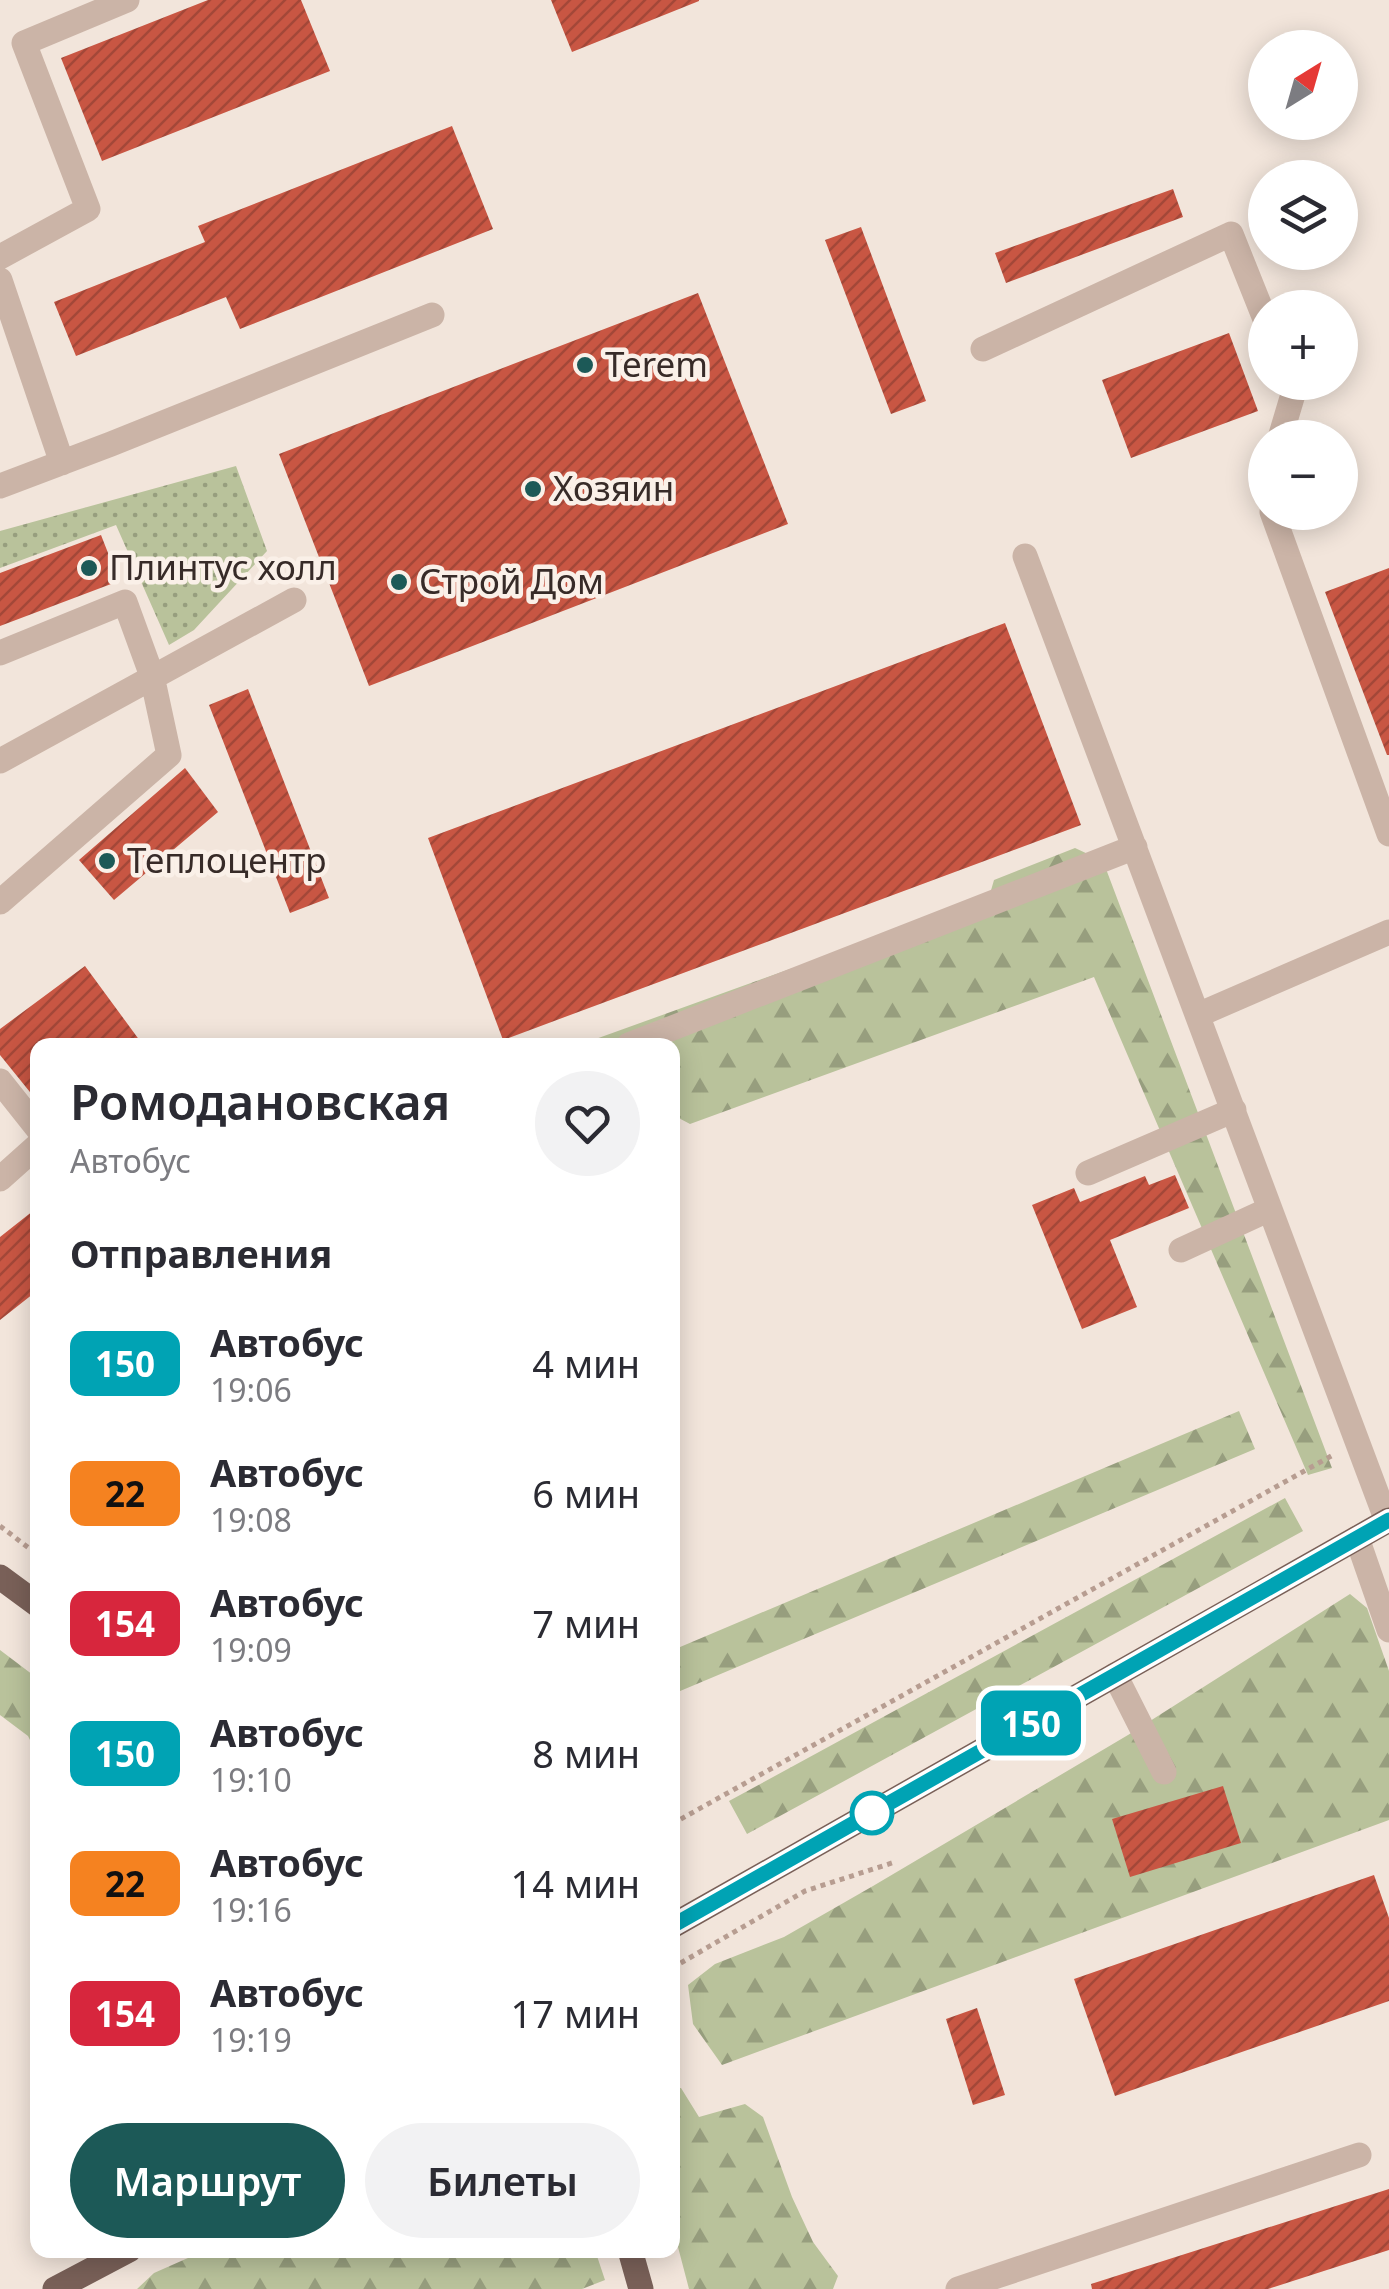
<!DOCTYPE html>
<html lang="ru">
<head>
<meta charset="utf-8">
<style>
	:root { --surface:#fff; --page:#f2f2f3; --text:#2b2b33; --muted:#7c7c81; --accent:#1c5957 }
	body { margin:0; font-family:"Noto Sans",sans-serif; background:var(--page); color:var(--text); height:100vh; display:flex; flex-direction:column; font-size:38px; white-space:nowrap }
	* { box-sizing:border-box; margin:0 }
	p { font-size:32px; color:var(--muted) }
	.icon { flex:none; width:55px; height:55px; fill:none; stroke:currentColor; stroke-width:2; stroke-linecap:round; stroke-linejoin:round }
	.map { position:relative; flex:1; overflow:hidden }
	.drawer { position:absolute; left:30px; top:1038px; width:650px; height:1220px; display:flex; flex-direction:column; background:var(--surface); border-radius:20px; box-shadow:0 5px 25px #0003 }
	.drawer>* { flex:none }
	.badge { padding:0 20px; border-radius:15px; font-size:35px; line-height:65px }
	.needle { width:65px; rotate:37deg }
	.fabs { position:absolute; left:1248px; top:30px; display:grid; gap:20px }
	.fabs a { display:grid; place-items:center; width:110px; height:110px; border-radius:50%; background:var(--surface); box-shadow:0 5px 25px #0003; font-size:50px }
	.map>.badge { position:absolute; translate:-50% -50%; box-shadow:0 0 0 5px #fff }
	h2 { padding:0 40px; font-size:38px; line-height:90px }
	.round { display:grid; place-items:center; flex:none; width:105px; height:105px; border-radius:52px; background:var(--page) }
	.headline { display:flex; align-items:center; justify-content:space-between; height:170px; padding:0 40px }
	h1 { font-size:48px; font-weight:600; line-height:75px }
	.button { display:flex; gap:20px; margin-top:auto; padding:20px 40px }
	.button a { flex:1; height:115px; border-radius:60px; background:var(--accent); color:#fff; font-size:40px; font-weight:600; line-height:115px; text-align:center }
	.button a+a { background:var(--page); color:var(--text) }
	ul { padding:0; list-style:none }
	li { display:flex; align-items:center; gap:30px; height:130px; padding:0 40px }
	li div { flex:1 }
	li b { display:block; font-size:38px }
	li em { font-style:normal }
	li .badge { min-width:110px; font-weight:700; text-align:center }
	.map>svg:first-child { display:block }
	.grass { fill:url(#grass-dots) }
	.forest { fill:url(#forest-firs) }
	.building { fill:url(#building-hatch) }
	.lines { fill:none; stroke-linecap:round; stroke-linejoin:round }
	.path { stroke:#b79d91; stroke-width:5; stroke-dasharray:5 5; stroke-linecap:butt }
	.minor { stroke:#cbb4a7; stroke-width:25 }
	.major { stroke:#796058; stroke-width:25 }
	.line-casing { stroke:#fff; stroke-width:22 }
	.line { stroke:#00a3b4; stroke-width:15 }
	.poi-dot { fill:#1c5957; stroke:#faf0e8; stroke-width:4 }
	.stop-dot { fill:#fff; stroke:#00a3b4; stroke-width:5 }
	.labels { text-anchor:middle; stroke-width:9; stroke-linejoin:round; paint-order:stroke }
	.poi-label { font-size:35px; fill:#372b28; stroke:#faf0e8; text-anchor:start }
</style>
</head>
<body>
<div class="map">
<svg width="1389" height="2289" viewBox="0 0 1389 2289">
	<defs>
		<pattern id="grass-dots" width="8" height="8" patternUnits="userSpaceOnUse" patternTransform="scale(2.5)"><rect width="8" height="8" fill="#b9c29b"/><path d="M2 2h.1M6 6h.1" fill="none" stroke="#979e7e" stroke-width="1.8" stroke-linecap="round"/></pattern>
		<pattern id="forest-firs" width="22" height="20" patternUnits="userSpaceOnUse" patternTransform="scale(2.5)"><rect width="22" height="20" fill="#b9c29b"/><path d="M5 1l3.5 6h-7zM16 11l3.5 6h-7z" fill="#979e7e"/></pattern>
		<pattern id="building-hatch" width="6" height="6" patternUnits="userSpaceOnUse" patternTransform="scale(2.5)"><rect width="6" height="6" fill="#c85643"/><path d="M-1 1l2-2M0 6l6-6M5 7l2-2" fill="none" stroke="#a34738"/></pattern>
	</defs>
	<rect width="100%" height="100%" fill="#f2e5db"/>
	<path class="grass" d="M236 466 267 551 194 630 169 645 116 525 0 568V531Z"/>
	<path class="forest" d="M1075 848 1103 861 1332 1468 1308 1475 1094 977 690 1124 673 1115 672 1045H579L790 969 985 911 994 880Z
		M1239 1411 1255 1449 673 1694V1650Z
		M1285 1498 1303 1531 747 1834 729 1801Z
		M1350 1594 1367 1608 1389 1671V1820L722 2065 693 2024 688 1985 715 1964 784 1937 873 1886 1128 1735Z
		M0 1650 37 1678V1754L28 1736 0 1715Z
		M673 2088H681L699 2117 745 2104 763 2117 792 2197 813 2242 838 2276 833 2289H689L673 2228Z
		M206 2250H595L605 2280 582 2289H137L154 2273Z"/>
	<path class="building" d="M208 0H301L330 71 102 161 61 58Z
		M551 0H699V1L572 52Z
		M452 126 493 229 240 329 226 297 76 356 54 302 205 242 198 226Z
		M1173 189 1183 217 1006 283 995 253Z
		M861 227 926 401 891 414 825 240Z
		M698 293 788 524 369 686 279 454Z
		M1229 333 1258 411 1131 458 1102 380Z
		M101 535 119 581 0 626V573Z
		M1389 568V755H1387L1325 592Z
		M1005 623 1081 825 503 1040 428 838Z
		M248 689 329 898 290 913 209 705Z
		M185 768 218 812 114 900 79 860Z
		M85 966 143 1045H38V1102L0 1055V1029Z
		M1175 1175 1189 1208 1110 1240 1137 1307 1082 1329 1032 1205 1074 1188 1080 1202 1145 1176 1149 1185Z
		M38 1207V1290L0 1320V1237Z
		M1223 1786 1241 1843 1130 1877 1112 1819Z
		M1374 1875 1389 1918V2001L1115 2096 1074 1979Z
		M977 2008 1005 2095 973 2105 946 2019Z
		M1389 2189V2250L1268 2289H1092L1091 2284Z"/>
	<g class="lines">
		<path class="path" d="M0 1526 38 1555
			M672 1824 1333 1455
			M672 1968 805 1891 895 1862"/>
		<path class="minor" d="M0 257 88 209 24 43 127 0
			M0 280 62 463
			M983 349 1231 234 1265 319
			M1280 438 1294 391 1291 382
			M0 486 111 444 432 315
			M1272 512 1389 834
			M1025 556 1387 1521
			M0 653 125 602 152 676 169 755 0 902
			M0 761 294 600
			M1198 1015 1389 932
			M629 1045 1135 847
			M0 1081 38 1129
			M1088 1173 1234 1110
			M0 1179 38 1145
			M1181 1250 1270 1209
			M1357 1538 1389 1630
			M1115 1675 1164 1772
			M958 2289 1359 2155"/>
		<path class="major" d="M0 1577 38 1605
			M672 1926 1389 1520
			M630 2250 641 2289
			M55 2289 129 2250"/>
	</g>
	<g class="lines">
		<g class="line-casing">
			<path id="line" d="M672 1926 1389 1520"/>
		</g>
		<use href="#line" class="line"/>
	</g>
	<g class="poi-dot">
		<circle cx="585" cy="365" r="10"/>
		<circle cx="533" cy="489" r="10"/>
		<circle cx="89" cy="568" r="10"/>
		<circle cx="399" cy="582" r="10"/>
		<circle cx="107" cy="861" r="10"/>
	</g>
	<circle class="stop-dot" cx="872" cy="1813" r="20"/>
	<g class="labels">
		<g class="poi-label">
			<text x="605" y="377">Terem</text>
			<text x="553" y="501">Хозяин</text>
			<text x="109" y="580">Плинтус холл</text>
			<text x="419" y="594">Строй Дом</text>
			<text x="127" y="873">Теплоцентр</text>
		</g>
	</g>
</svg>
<div class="fabs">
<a><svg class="needle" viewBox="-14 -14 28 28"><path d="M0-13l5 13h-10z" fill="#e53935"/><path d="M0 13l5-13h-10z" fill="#7c7c81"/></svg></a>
<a><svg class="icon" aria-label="layers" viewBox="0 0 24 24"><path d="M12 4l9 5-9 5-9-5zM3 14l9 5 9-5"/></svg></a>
<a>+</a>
<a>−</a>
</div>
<b class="badge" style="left:1031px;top:1723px;background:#00a3b4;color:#fff">150</b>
<section class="drawer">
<div class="headline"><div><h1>Ромодановская</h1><p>Автобус</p></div><a class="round"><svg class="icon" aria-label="heart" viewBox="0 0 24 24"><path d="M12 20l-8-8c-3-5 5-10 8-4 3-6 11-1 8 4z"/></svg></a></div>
<h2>Отправления</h2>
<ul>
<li><span class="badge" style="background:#00a3b4;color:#fff">150</span><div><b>Автобус</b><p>19:06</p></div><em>4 мин</em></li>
<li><span class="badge" style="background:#f58220;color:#111">22</span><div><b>Автобус</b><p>19:08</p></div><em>6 мин</em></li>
<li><span class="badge" style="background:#d7263d;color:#fff">154</span><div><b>Автобус</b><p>19:09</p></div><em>7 мин</em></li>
<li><span class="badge" style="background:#00a3b4;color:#fff">150</span><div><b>Автобус</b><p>19:10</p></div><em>8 мин</em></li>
<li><span class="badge" style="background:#f58220;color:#111">22</span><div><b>Автобус</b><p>19:16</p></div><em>14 мин</em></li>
<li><span class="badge" style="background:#d7263d;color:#fff">154</span><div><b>Автобус</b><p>19:19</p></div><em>17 мин</em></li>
</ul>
<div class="button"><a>Маршрут</a><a>Билеты</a></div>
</section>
</div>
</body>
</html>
